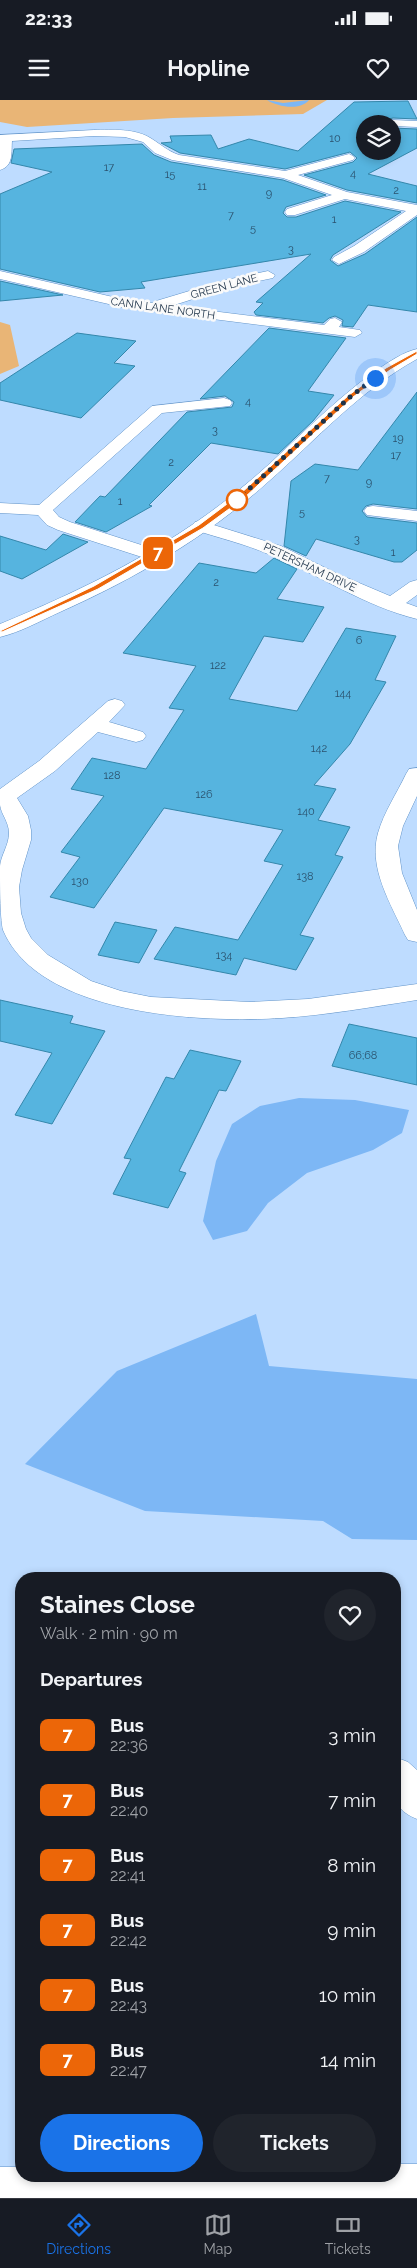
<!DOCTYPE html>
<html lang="en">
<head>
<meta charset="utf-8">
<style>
	:root { --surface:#171b24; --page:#20242c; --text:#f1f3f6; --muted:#9ea1a6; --line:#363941; --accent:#1a73e8 }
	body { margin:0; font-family:Raleway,sans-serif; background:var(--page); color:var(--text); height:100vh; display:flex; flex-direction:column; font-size:19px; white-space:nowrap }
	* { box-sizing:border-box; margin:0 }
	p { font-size:16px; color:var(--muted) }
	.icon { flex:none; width:28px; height:28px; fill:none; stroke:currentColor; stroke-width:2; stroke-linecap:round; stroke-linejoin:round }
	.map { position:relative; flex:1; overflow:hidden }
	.side { position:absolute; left:15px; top:1472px; width:386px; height:610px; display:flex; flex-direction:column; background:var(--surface); border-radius:20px; box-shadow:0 2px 8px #0003 }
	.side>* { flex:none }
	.badge { padding:0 10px; border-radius:8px; font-size:18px; line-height:32px }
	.controls { position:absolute; left:356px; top:15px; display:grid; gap:10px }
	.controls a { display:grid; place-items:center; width:45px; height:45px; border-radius:50%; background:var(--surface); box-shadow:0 2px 8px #0003; font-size:25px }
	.you { position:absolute; width:25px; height:25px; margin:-12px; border:4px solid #fff; border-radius:50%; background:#1a73e8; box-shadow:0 0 0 8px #1a73e833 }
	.map>.badge { position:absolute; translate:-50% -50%; box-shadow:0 0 0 2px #fff }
	h2 { padding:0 25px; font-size:19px; line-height:45px }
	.round { display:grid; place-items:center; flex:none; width:52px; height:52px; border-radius:26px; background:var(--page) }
	.summary { display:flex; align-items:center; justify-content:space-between; height:85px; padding:0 25px }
	h1 { font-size:24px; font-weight:700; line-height:38px }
	.primary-button { display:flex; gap:10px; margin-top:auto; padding:10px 25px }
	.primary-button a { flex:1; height:58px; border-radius:30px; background:var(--accent); color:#fff; font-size:20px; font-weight:700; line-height:58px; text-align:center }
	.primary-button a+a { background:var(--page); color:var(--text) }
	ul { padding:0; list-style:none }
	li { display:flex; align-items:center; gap:15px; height:65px; padding:0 25px }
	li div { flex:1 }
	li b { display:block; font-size:19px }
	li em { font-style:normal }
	li .badge { min-width:55px; font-weight:700; text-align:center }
	.status { display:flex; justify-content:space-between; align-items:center; height:35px; padding:0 25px; background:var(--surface); direction:ltr }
	.status svg { height:14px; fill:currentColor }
	header { display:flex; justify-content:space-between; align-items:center; height:65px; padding:0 25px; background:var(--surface); font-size:22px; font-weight:700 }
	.tab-bar { display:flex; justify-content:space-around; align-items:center; height:70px; border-top:1px solid var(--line); background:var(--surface); font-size:14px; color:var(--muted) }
	.tab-bar a { display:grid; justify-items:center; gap:2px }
	.tab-bar .active { color:var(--accent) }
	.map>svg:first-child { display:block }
	.green { fill:#e9b576 }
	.water { fill:#7db7f5 }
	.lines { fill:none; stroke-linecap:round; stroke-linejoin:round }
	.stream { fill:#7db7f5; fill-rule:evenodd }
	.building { fill:#56b4df; stroke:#3487ab }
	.street-casing { stroke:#6193c8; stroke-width:1 }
	.secondary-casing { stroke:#6193c8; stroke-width:1 }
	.street { fill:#fff; fill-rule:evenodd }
	.secondary { fill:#fff; fill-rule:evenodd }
	.line { fill:#ec6608; stroke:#fff }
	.walk { stroke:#1d3248; stroke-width:5; stroke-dasharray:0 9 }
	.stop-dot { fill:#fff; stroke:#ec6608; stroke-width:2.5 }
	.labels { text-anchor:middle; stroke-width:5; stroke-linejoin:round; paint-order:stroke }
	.number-label { font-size:11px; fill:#2b526e }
	.far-street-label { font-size:11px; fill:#1d3248; stroke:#fafafa }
</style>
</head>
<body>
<div class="status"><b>22:33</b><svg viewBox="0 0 49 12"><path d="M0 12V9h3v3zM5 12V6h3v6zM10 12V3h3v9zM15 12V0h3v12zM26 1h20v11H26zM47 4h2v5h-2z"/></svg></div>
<header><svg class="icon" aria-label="menu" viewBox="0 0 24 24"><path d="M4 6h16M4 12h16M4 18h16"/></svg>Hopline<svg class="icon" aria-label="heart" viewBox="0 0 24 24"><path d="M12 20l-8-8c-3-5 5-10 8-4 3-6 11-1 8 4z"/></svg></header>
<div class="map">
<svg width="417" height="2098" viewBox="0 0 417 2098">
	<rect width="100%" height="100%" fill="#bedcff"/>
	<path class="green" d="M0 0H327L303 14 173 18 27 27 0 22Z
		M0 222 10 225 19 266 0 274Z"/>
	<path class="water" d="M299 998 355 1000 409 1010 402 1033 373 1050 307 1073 268 1103 247 1131 213 1140 203 1121 216 1061 232 1024 260 1006Z
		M256 1214 269 1266 417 1279V1440L352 1439 323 1421 145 1411 25 1364 117 1271Z"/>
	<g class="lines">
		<path class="stream" d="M267 0 283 3 309 0C300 11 278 7 267 0Z"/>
	</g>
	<path class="building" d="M408 1 417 19 393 18 389 19 386 24H365V51H392V28L417 29V48L368 74 417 86V103L347 90 304 75 353 62 357 58 350 52 285 69 180 53 161 43 172 42 170 36 211 35 218 49 249 39 298 51 354 2Z
		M142 44 154 55 171 62 283 80 326 95 286 107 283 113 287 117H296L345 101 401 112 333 155 330 160 338 166 365 154 417 117V212L368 205 353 227 342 226 343 220 335 216 329 218 323 223 256 215 254 212 263 203 256 202 311 154 141 182 145 188 100 192 0 169V94L52 72 11 63 14 49Z
		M0 181 63 195 0 201Z
		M269 228 346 238 308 291 334 295 313 321 278 354 211 343 149 405 152 406 106 432 75 422 100 396 105 397 187 312 232 307 234 302 225 296 200 299Z
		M77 233 136 241 114 263 135 266 81 318 0 300V283Z
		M417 292V409L373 404 366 406 362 411 367 417 417 423V450L402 462H394L316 439 306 456 284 446 291 381 315 364 358 370Z
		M63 434 88 442 22 479 0 471V436L46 450Z
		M274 458 297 469 277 499 324 507 303 542 264 536 229 599 297 611 346 528 396 536 375 580 386 582 350 644 314 685 336 689 318 720 350 727 335 755 343 757 300 835 314 838 296 870 244 858 236 875 154 859 175 827 238 840 283 765 264 761 283 730 164 708 94 808 50 797 80 757 61 752 104 696 71 689 92 658 146 669 184 610 169 608 196 566 123 553 199 463 256 473Z
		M115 822 157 830 139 863 98 855Z
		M0 900 73 916 70 923 105 931 52 1024 15 1015 52 953 0 941Z
		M349 924 417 938V985L332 966Z
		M190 950 241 961 226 991 219 990 200 1029 179 1071 186 1073 168 1108 113 1094 131 1059 124 1058 166 977 174 979Z"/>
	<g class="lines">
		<g class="street-casing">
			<path id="street" d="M393 20 417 21V27L393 26 392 24H388L389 21Z
				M94 30C112 30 136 28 152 39 163 46 166 50 179 55L285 71 349 54 353 56 355 58 353 60 298 75 347 92 417 105V115L364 152 339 164 332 160 334 157 354 146 406 111 345 99 295 115H287L285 112 287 109 332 95 283 78 172 60 155 53 143 42 125 37 94 36 12 41C11 52 14 66 0 70V35Z
				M0 171 126 200 154 203 156 201 226 180 268 171 275 175 273 178 234 186 171 206 324 225 330 219 335 218 342 222 339 227 360 230 362 233 355 237 126 208 0 179Z
				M224 298 230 300 232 303 230 306 162 313 53 410 59 417 70 422 160 451 163 455 160 459H148L58 430 47 425 38 415 0 413V403L39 405 152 306Z
				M373 406 417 411V421L367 415 364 411 367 407Z
				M201 421 281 446 338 474 390 496 410 482 417 480V495L406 503 417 507V519C364 506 318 474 268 454 245 444 219 438 195 430L192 426 195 422Z
				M115 599 122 601 125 605 109 622 143 632 146 636 143 640 136 642 98 632 55 671 17 698 28 716 31 730V740L22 770 19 787 21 813 26 829 31 838 48 855 91 881 121 891 151 897 250 902 308 899 417 884V900C372 907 327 915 282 918 203 923 39 916 3 830 0 817 0 781 0 766 1 755 9 745 9 733 9 722 1 714 0 705 0 700 0 694 0 689L39 661 108 601Z
				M417 668V696L403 726 398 746 402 773 417 810V842L408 840 405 835C391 804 368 768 378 733 384 712 397 693 406 674L409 669Z
				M395 1657 408 1662 417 1670V1719C386 1707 395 1685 395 1657Z
				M395 2064H417V2098H0V2067H21V2076H395Z"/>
		</g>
		<g class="secondary-casing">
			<path id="secondary" d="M417 249V259C359 291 317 339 268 382 207 437 134 479 60 512 40 521 21 532 0 537V524C83 490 164 450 234 394 284 355 325 306 377 270 389 262 403 252 417 249Z"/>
		</g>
		<use href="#street" class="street"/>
		<use href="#secondary" class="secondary"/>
	</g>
	<path class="line" d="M417 251V254L390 270 353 297 244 398 203 428 98 489 2 532 0 531 94 486 199 425 239 395 349 295 386 268Z"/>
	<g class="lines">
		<path class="walk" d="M237 400 351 296 375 278"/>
	</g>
	<circle class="stop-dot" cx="237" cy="400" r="10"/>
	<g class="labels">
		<g class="number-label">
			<text x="335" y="42">10</text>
			<text x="109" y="71">17</text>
			<text x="353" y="77">4</text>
			<text x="170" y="78">15</text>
			<text x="202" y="90">11</text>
			<text x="396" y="94">2</text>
			<text x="269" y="97">9</text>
			<text x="231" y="119">7</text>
			<text x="334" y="123">1</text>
			<text x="253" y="132">5</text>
			<text x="291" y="153">3</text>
			<text x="248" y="305">4</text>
			<text x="215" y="334">3</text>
			<text x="398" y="342">19</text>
			<text x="396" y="359">17</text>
			<text x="171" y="366">2</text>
			<text x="327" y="382">7</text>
			<text x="369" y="386">9</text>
			<text x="120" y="405">1</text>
			<text x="302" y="416">5</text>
			<text x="357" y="443">3</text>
			<text x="393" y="456">1</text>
			<text x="216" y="486">2</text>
			<text x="359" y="544">6</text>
			<text x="218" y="569">122</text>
			<text x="343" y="597">144</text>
			<text x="319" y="652">142</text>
			<text x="112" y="679">128</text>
			<text x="204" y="698">126</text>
			<text x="306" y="715">140</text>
			<text x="305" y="780">138</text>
			<text x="80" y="785">130</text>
			<text x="224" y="859">134</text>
			<text x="363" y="959">66;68</text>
		</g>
		<g class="far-street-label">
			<text transform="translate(224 186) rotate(-15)" y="4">GREEN LANE</text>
			<text transform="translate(163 208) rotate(8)" y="4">CANN LANE NORTH</text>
			<text transform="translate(310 467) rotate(25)" y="4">PETERSHAM DRIVE</text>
		</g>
	</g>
</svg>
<div class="controls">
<a><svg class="icon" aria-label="layers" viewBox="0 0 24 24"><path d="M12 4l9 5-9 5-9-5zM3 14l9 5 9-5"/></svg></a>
</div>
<div class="you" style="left:375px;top:278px"></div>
<b class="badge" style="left:158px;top:453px;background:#ec6608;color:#fff">7</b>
<section class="side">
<div class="summary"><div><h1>Staines Close</h1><p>Walk · 2 min · 90 m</p></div><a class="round"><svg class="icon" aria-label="heart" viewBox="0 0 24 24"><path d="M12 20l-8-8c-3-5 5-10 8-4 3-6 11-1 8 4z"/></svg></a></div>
<h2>Departures</h2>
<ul>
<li><span class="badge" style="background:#ec6608;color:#fff">7</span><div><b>Bus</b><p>22:36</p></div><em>3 min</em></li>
<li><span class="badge" style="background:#ec6608;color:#fff">7</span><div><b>Bus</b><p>22:40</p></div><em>7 min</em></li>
<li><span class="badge" style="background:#ec6608;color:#fff">7</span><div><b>Bus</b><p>22:41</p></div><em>8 min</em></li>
<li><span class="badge" style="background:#ec6608;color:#fff">7</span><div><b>Bus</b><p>22:42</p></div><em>9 min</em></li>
<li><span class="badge" style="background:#ec6608;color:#fff">7</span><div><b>Bus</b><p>22:43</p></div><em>10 min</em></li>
<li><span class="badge" style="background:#ec6608;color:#fff">7</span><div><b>Bus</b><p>22:47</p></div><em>14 min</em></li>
</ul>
<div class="primary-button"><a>Directions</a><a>Tickets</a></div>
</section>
</div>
<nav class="tab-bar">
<a class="active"><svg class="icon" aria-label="directions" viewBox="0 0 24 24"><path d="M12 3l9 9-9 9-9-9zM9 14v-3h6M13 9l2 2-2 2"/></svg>Directions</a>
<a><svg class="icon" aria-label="map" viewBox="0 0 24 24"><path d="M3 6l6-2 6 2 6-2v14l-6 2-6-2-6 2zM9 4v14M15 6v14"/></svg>Map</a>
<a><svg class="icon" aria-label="tickets" viewBox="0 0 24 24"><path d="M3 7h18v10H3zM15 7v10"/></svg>Tickets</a>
</nav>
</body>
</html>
